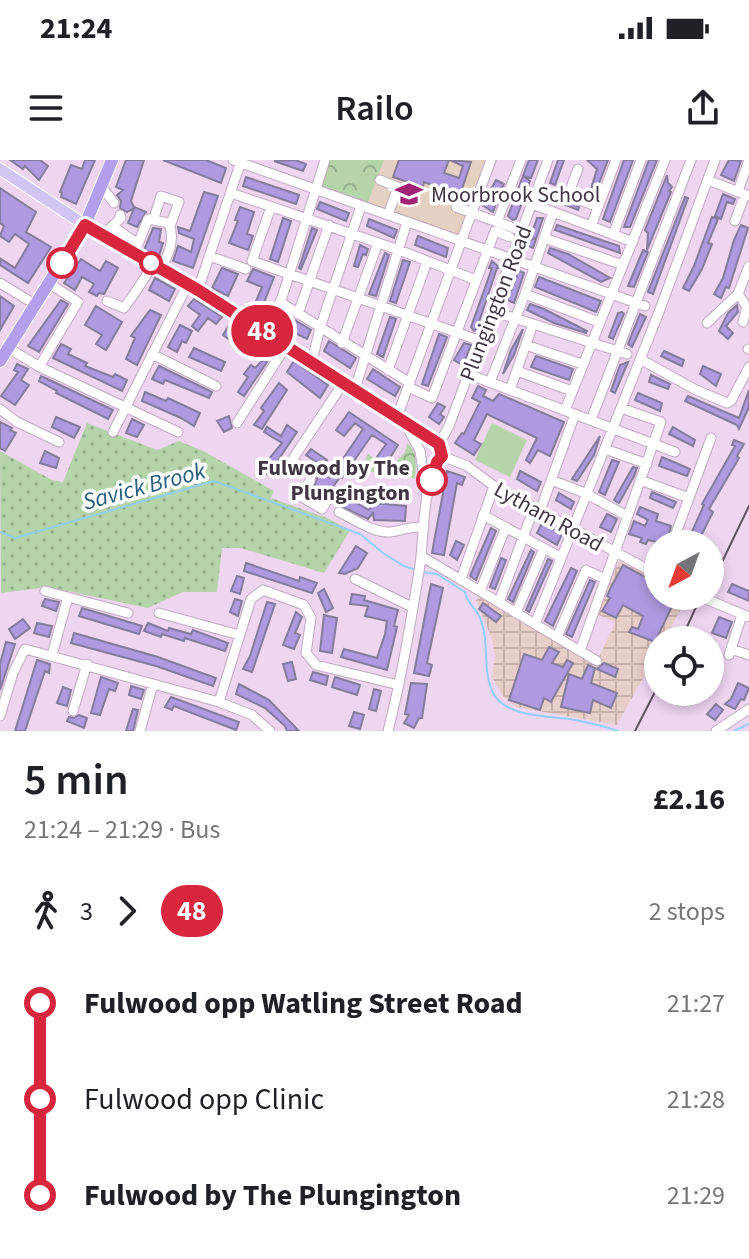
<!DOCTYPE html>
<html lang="en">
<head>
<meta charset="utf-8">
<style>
	:root { --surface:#fff; --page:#f6f6f6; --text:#202124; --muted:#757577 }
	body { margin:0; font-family:"Source Sans 3",sans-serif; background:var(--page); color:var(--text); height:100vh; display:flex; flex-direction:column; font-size:30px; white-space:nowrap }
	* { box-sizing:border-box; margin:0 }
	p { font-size:26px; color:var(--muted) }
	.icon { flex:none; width:44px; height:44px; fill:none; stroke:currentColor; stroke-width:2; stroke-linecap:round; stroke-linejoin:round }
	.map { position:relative; height:571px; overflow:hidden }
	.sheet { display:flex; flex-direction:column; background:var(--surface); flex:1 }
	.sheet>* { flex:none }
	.badge { padding:0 16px; border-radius:26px; font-size:28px; line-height:52px }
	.needle { width:52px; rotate:221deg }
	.fabs { position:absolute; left:644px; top:370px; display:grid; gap:16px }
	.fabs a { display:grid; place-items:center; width:80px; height:80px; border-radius:50%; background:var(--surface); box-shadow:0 4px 12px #0003; font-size:40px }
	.map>.badge { position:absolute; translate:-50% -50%; box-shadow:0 0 0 4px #fff }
	.legs { display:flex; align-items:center; gap:12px; height:88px; padding:0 24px; font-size:26px }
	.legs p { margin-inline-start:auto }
	.summary { display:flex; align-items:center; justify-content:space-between; height:136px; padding:0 24px }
	h1 { font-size:44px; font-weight:600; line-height:60px }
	ul { padding:0 24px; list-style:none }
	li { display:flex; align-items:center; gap:28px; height:96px; font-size:30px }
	li i { display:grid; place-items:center; width:12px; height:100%; margin:0 10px; background:currentColor }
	li i::after { content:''; width:20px; height:20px; margin:-10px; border:6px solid; border-radius:50%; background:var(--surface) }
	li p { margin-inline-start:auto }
	li:first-child i { background:linear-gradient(#0000 50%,currentColor 0) }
	li:last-child i { background:linear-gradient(currentColor 50%,#0000 0) }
	.status { display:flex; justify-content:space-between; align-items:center; height:56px; padding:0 40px; background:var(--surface); direction:ltr }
	.status svg { height:22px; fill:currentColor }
	header { display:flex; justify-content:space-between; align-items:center; height:104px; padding:0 24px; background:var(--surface); font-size:36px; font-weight:600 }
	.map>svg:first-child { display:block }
	.industrial { fill:url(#industrial-grid) }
	.education { fill:#e4d1c1 }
	.grass { fill:url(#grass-dots) }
	.forest { fill:url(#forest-crowns) }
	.pitch { fill:#b6d4aa }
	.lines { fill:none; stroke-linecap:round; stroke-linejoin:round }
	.stream { stroke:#93cff7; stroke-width:2 }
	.building { fill:#af99e1; stroke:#847c9a; stroke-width:2 }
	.minor-casing { stroke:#c0a8c1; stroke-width:11 }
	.major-casing { stroke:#fff; stroke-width:13 }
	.highway-casing { stroke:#fff; stroke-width:14 }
	.minor { stroke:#fff; stroke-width:9 }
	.major { stroke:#d2c5f4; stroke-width:11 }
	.highway { stroke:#b49fec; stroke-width:12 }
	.rail { stroke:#5f5260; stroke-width:2 }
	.line-1-casing { stroke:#fff; stroke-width:18 }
	.line-1 { stroke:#d7263d; stroke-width:12 }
	.stop-1-dot { fill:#fff; stroke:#d7263d; stroke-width:4 }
	.labels { text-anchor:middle; stroke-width:7; stroke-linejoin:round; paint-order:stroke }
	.poi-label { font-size:22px; fill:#403641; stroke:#fff; text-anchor:start }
	.street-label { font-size:22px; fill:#403641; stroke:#fff }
	.stop-label { font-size:22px; font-weight:bold; fill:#403641; stroke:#fff; text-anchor:end }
	.water-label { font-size:24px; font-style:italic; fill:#245d7f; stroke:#fff }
</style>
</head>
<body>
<div class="status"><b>21:24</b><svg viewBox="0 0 49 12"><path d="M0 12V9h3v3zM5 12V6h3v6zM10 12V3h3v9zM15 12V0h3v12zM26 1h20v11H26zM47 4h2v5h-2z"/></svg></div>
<header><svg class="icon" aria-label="menu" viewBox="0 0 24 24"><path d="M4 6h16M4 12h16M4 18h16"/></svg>Railo<svg class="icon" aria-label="share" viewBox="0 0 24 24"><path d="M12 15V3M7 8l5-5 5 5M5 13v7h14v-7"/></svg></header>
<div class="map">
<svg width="749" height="571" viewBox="0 0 749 571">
	<defs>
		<pattern id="industrial-grid" width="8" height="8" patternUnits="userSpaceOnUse" patternTransform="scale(2)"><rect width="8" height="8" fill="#e8cec8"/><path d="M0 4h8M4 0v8" fill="none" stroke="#c8b2ad"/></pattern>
		<pattern id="grass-dots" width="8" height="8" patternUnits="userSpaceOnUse" patternTransform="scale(2)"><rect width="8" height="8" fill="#b6d4aa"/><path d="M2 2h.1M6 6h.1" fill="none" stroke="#95ad8c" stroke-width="1.8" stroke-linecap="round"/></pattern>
		<pattern id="forest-crowns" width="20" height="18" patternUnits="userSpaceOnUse" patternTransform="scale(2)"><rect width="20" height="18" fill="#b6d4aa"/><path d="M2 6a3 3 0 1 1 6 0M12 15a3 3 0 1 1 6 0" fill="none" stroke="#95ad8c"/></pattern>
	</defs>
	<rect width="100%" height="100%" fill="#eed5f0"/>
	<path class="industrial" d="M619 400 658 421V436H688L664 480H658V491L617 565 516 547 503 536 492 517 495 496 492 479 476 440 479 437 598 499 615 463 597 454Z"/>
	<path class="education" d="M330 0H485L459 75 321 26Z"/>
	<path class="grass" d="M87 263 157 290 179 281 203 291 274 331 271 338 327 358 350 370 349 372 324 413 241 388H222L217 432H183L148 448 48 427 1 433 0 291 52 320 63 322Z"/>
	<path class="forest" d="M330 0H384L368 42 321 26Z
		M407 283C418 291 416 306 415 319L394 311 369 312C363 306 364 302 368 294L382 303 396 302 405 292Z"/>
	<path class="pitch" d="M492 263 527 280 510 317 475 300Z"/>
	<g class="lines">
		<path class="stream" d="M0 372 15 378 214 321 360 374 383 393 404 406 416 410
			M422 412 437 414 465 432C468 445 476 448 480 458 490 481 482 508 492 531 503 557 547 556 570 559 586 562 603 566 618 571
			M734 571 749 564"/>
	</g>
	<path class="building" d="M10 0H40L48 6 39 20 25 6 23 9Z
		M85 0H95L76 44 61 37 62 33 60 32 71 5 82 9Z
		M126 0H144L131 41 134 47 146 52 137 67 128 63 134 48 127 52 120 48 121 41 117 35 123 30 116 27Z
		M163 0H206L226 8 221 23Z
		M295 0 306 4 303 11 274 1Z
		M399 0H449L444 13 459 18 463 6 450 0 471 2 460 35 424 22 423 27 393 17Z
		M529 0H538L531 18 523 16Z
		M558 0H564L555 25 550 23Z
		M587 0H608L596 31 591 29 597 9Z
		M633 0 610 62 603 59 624 0Z
		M649 0H657L630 67H624Z
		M729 0 741 1 734 21 721 15Z
		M667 15 668 23 672 27 669 31 671 32 647 90 648 73 645 70Z
		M523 16 530 21 516 59 513 60 508 56Z
		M246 17 299 35 296 44 243 26Z
		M496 20 504 24 493 52 482 45Z
		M0 28 36 52 26 72 51 87 28 123 0 105 1 99 15 108 29 84 15 74 9 82 0 76 4 66 0 63Z
		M204 32 218 36 193 108 173 101 178 86 191 92 194 79 179 73 178 67 190 71Z
		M550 32 579 47 578 50 546 37Z
		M723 34 735 39 733 44 727 42 721 59 715 56Z
		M685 37 688 38 653 134 648 132Z
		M320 42 349 53 346 61 317 49Z
		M240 47 254 52 247 74 253 76 248 90 229 83 238 61 235 60Z
		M712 57 718 59 708 83 712 84 702 109 689 131 683 128 694 106Z
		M283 58 291 61 278 102 270 99Z
		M537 58H543L533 88 528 86 531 78 535 79 531 76Z
		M369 59 397 70 394 78 367 66Z
		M557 65 619 86 620 93 555 70Z
		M741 65 748 68 729 128 726 127 721 138 714 134 723 118 734 80Z
		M153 68 161 69 159 82 163 83 159 96 144 90Z
		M312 68 317 70 301 109 299 108Z
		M418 76 448 88 446 97 415 85Z
		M360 85 368 89 366 95 363 94 358 107 354 106Z
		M550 88 568 94 610 118 601 122 548 93Z
		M643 90 648 92 634 127 628 126Z
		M385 93 389 95 376 136 369 134Z
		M81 99 100 111 106 101 118 108 104 134 99 133 97 136 89 132 94 124 82 117 75 130 64 123Z
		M403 100 410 102 396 143 390 141Z
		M492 101 500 108H497L477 168 474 171 471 167 492 108H489Z
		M222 108 238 114 228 136 212 128Z
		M253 109 274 117 261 150 254 146 262 127 247 121Z
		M519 111 524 113 514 143 507 140Z
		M539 117 601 141 596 152 535 127Z
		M155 118 175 129 169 141 149 130Z
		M0 136 14 146 0 170Z
		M194 139 222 157 216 164 208 158 198 171 192 166 200 155 188 146Z
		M61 140 68 144 39 192 28 186Z
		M530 144 544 149 587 171 586 173 554 163 527 150Z
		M737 145 738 152 726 166 733 173 728 179 719 171 728 153Z
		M96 146 122 162 106 190 96 184 102 175 85 165Z
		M150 150 161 155 137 205 126 199 135 178 131 176Z
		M622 152 624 154 613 179 609 177 618 153Z
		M285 154 311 170 307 179 281 166Z
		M640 154 646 157 632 187 628 184Z
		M390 157 396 159 383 197 377 194Z
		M180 165 192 171 186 183 182 181 177 192 168 187Z
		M229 165 240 172 234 183 223 175Z
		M523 169 514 195 503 214 511 190Z
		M250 172 275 189 268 200 258 194 261 191 245 179Z
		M439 174 447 177 428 226 422 224Z
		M329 181 356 198 350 208 324 191Z
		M464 183 471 185 463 205 454 200Z
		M61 184 71 189 68 194 87 203 85 206 113 217 115 214 127 220 122 231 53 198Z
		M194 188 225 202 221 211 189 197Z
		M664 191 684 200 682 206 661 196Z
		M536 196 573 209 569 220 531 207Z
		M264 199 267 202 244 236 238 232 248 217 244 214 251 205 255 208Z
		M294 201 328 225 320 238 287 212Z
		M628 202 615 233 611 231 620 205Z
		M17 204 28 209 21 220 29 225 15 245 1 236 18 212 14 210Z
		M159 206 212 232 209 238 165 220 163 224 152 219Z
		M703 206 721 214 716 226 700 214Z
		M373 209 400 227 395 236 367 219Z
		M651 215 670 224 668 229 649 222Z
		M41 216 113 250 108 259 56 233 57 231 39 221Z
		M279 223 287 230 262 269 254 265 264 251 261 248Z
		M478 226 486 230 483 236 493 241 499 234 564 262 550 296 538 290 530 303 526 300 537 278 487 254 474 280 481 284 474 295 455 283 462 273 464 274 480 242 472 238Z
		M749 230V247L739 269 737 265 685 241 688 236 739 258Z
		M145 232 166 241 168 238 200 253 194 266 181 258 142 241Z
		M638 233 662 243 660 251 635 240Z
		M438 243 445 247 440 254 444 257 439 264 429 257Z
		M349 252 398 285 386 304 377 297 386 284 372 275 342 318 340 317 330 331 321 336 313 330 318 316 321 312 330 318 363 269 355 263 344 276 336 270Z
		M229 256 232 268 224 272 217 261Z
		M56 257 80 267 74 278 52 267Z
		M132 259 144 265 137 277 126 273Z
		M0 262 12 268 10 270 16 273 5 291 0 288Z
		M287 265 297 272 268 315 260 310 282 283 264 272 267 267 281 276Z
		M673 267 695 280 693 286 669 274Z
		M600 276 594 295 577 321 572 319Z
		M734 280 744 284 737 296 739 298 709 349 713 352 698 382 689 378 704 345 702 344 735 286 732 285Z
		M311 289 327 300 322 306 306 295Z
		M45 291 59 298 56 308 40 303Z
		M662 297 690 309 687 316 659 306Z
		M612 300 619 302 605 335 599 332Z
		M633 307 637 308 634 316 619 343 614 340Z
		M447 311 465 317 462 325 457 323 444 395 432 393Z
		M520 311 541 322 537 331 517 319Z
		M652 332 676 342 673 348 650 338Z
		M559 333 574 342 571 349 556 340Z
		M342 335 369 350 374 343 406 346 405 361 374 360 373 353 368 359 336 344Z
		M640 347 658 354 656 361 671 366 666 384 648 380 646 384 640 382 642 378 629 374 634 361 645 366 648 360 637 354Z
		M607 354 617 359 611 372 600 367Z
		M542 363 562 374 557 385 537 373Z
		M491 368 496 371 476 420 470 416Z
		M456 381 464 385 457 400 450 395Z
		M356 386 367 393 358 408 345 414 339 413Z
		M531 390 534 392 513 442 508 439Z
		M501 398 506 400 495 429 490 427Z
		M548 399 552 401 529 452 526 450Z
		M246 403 299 421 300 417 317 423 312 433 244 411Z
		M623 405 658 424V436H677L655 482 629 472 632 467 638 469 643 456 623 445 616 458 602 451 610 438 607 436 611 427Z
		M571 408 577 411 553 466 545 461Z
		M237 416 244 418 240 434 231 431Z
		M590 420 595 422 572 477 566 474Z
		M431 424 443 428 427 503 432 505 429 516 414 513Z
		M732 424 749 431V441L728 432Z
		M324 429 333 448 326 452 318 433Z
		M352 434 365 436 364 440 398 450 394 466 397 467 387 510 341 497 344 489 377 498 385 474 387 461 365 456 368 446 350 444Z
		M45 439 59 442 56 451 42 446Z
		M235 439 242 441 238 456 230 452Z
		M267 442 275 444 252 512 243 509 250 496Z
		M483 443 501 456 496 462 479 449Z
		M82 448 142 466 139 474 79 456Z
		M296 452 302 457 295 473 300 475 294 489 283 485Z
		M324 455 337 458 332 493 320 491Z
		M719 457 732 462 726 478 712 473Z
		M23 459 30 468 15 479 9 469Z
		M37 463 52 466 49 477 34 473Z
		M148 463 168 471 169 468 191 474 193 470 228 483 225 491 185 478 184 481 162 474 161 477 144 471Z
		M74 473 158 497 216 518 213 526 156 506 71 483Z
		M6 482 15 484 0 530V504Z
		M549 487 559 492 552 503 563 507 567 500 573 503 551 542 544 538 540 550 509 540 524 494 542 500Z
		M37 500 50 504 49 513 45 511 25 571H15Z
		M292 502 296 519 288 521 283 504Z
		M604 503 618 509 615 517 597 509Z
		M588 505 595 508 591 523 617 533 611 548 593 540 590 553 561 547 569 514 582 519Z
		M313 512 328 516 326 525 310 520Z
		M101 517 118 523 115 531 109 529 100 555 91 553Z
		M335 517 360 525 357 535 332 527Z
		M411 523 427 524 422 558H419L414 568 404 563 409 555 405 554Z
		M738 523 749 528 744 540 741 539 735 549 725 544 731 539Z
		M239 524 269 540 299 571H287L285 566 265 548 236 534Z
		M131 526 144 530 141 539 129 535Z
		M63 527 71 530 67 546 57 543Z
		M374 529 381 531 376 551 369 549Z
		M171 537 239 562 236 570 174 546 172 550 165 547Z
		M716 544 723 550 715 560 707 554Z
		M133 549 138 550 133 571H126Z
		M354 552 364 555 360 569 349 566Z
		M79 555 87 558 84 568 67 561 69 557 74 558Z"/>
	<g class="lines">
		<g class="minor-casing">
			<path id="minor" d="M233 0 645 146
				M578 9 568 35 598 47
				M380 20 414 34
				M708 20 749 36
				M102 27 114 43
				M738 31 749 0
				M231 33 399 90 476 120
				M532 44 633 82
				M271 47 252 101 481 181
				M456 47 522 71
				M388 55 398 27
				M154 58 161 36 179 42 170 66
				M735 61 745 34
				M497 62 521 0
				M85 65 198 130 439 284
				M112 66 138 84
				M591 66 616 0
				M108 70 121 58 120 55
				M613 75 641 0
				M544 78 623 105
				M134 94 148 59 169 63C175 80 169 94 161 109
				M209 96 246 109
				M0 123 36 145
				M198 130 241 1
				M525 134 599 162
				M738 134 747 147 743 162
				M738 134 749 106
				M107 141 124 148C134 134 145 120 152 104
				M280 142 410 223
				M492 151 627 194
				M298 154 329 65
				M707 163 738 134
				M270 176 325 0
				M342 183 378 83
				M526 185 582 204
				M8 188 42 208 178 272
				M748 189H749
				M152 194 216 226
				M640 199 696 230 727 243 731 241 749 207
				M312 201 320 168 361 46
				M39 207 78 142 50 124
				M388 210 427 102
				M517 211 572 231
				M468 214 675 292
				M490 222 525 134 553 52
				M408 227 432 238 495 71 510 77
				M355 229 407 62
				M510 230 533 164
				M0 249 17 262 59 282
				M565 250 665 0
				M397 257 491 0
				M591 260 691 0
				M237 263 286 186
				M406 265 420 291 427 337
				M113 272 188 124
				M439 284 449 266 548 0
				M605 289 647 304
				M442 296 467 306 494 326 658 415
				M292 300 344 222
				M287 307 292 300 311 314 310 321 300 336 322 349 329 338
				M551 320 585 333 627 356
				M640 320 689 338 711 278
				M540 351 575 254
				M339 352C354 359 373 373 390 372 403 371 407 366 424 367
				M483 355 560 397
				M676 373 689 338
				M421 396 597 501
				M355 419 412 447
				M461 419 494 326
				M45 431 128 453
				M480 431 506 367
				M699 436 749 457
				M499 442 534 348
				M159 453 239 475
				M516 453 544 388
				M535 464 659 152 715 0
				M557 477 586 410 605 419
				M731 489 749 495
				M580 491 661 262 621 248
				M52 495 68 437
				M729 495 742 455
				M219 542 251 439 263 430 304 445 311 458 306 493 316 505 399 525
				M73 551 87 504
				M0 556 13 513 25 489 219 542 252 555 270 571
				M140 571 153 524
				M388 571C402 516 411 461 420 405 425 369 421 327 442 296L439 284
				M716 571 749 549"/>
		</g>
		<g class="major-casing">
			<path id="major" d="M0 9 85 65"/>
		</g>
		<g class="highway-casing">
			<path id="highway" d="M0 201 85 65 112 0"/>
		</g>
		<use href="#minor" class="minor"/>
		<use href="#major" class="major"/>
		<use href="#highway" class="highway"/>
		<path class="rail" d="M710 427 749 346
			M681 480 701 436
			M635 571 658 526"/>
	</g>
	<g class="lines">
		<g class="line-1-casing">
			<path id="line-1" d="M62 103 85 65 198 130 439 284 442 296 437 302 432 320"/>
		</g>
		<use href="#line-1" class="line-1"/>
	</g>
	<defs>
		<g id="school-bare" transform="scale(2.16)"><path d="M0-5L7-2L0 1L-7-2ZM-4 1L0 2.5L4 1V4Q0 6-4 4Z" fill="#a02275" stroke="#fff" stroke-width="2.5" paint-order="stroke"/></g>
	</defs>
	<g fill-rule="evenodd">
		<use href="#school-bare" x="409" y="34"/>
	</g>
	<g class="stop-1-dot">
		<circle cx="62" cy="103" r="14"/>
		<circle cx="151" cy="103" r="10"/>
		<circle cx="432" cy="320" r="14"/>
	</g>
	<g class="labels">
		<g class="poi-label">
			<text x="431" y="42">Moorbrook School</text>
		</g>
		<g class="street-label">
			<text transform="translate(495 143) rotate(-69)" y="8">Plungington Road</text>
			<text transform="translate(549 356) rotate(29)" y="8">Lytham Road</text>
		</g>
		<g class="stop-label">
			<text x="410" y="315">Fulwood by The<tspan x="410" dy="25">Plungington</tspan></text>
		</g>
		<g class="water-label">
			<text transform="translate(144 326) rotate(-15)" y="8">Savick Brook</text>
		</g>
	</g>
</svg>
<div class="fabs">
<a><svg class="needle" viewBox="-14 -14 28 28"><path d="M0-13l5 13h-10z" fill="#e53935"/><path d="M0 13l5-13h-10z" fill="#757577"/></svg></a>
<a><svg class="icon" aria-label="locate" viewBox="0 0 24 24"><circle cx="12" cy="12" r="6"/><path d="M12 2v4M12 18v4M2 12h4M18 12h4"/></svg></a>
</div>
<b class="badge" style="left:262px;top:171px;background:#d7263d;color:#fff">48</b>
</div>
<section class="sheet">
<div class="summary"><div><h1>5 min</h1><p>21:24 – 21:29 · Bus</p></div><b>£2.16</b></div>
<div class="legs"><svg class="icon" aria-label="walk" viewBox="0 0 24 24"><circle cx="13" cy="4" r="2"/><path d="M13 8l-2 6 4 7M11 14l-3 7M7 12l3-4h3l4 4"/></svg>3<svg class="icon" aria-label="forward" viewBox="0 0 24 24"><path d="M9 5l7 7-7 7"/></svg><b class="badge" style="background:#d7263d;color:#fff">48</b><p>2 stops</p></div>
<ul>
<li><i style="color:#d7263d"></i><b>Fulwood opp Watling Street Road</b><p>21:27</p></li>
<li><i style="color:#d7263d"></i><span>Fulwood opp Clinic</span><p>21:28</p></li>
<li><i style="color:#d7263d"></i><b>Fulwood by The Plungington</b><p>21:29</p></li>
</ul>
</section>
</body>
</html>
